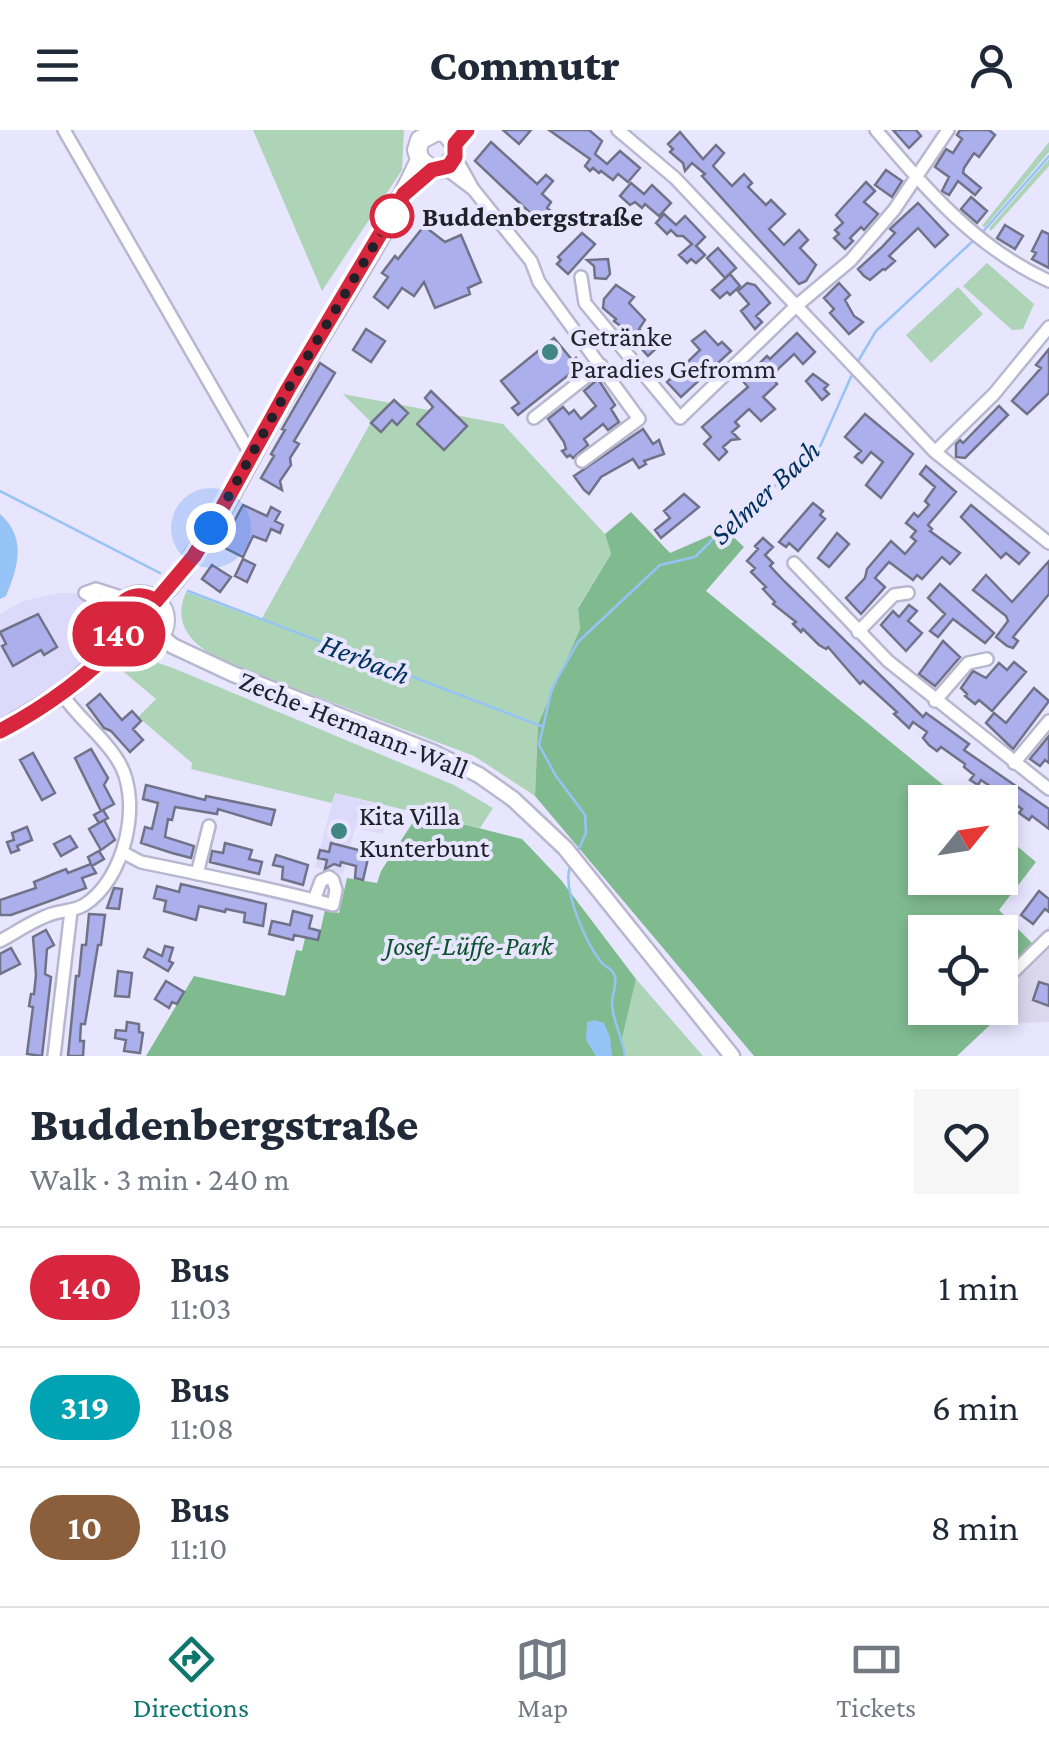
<!DOCTYPE html>
<html lang="en">
<head>
<meta charset="utf-8">
<style>
	:root { --surface:#fff; --page:#f6f6f7; --text:#1f2937; --muted:#747a83; --line:#e0e1e3; --accent:#0f766e }
	body { margin:0; font-family:"Crimson Pro",serif; background:var(--page); color:var(--text); height:100vh; display:flex; flex-direction:column; font-size:38px; white-space:nowrap }
	* { box-sizing:border-box; margin:0 }
	p { font-size:32px; color:var(--muted) }
	.icon { flex:none; width:55px; height:55px; fill:none; stroke:currentColor; stroke-width:2; stroke-linecap:round; stroke-linejoin:round }
	.map { position:relative; height:926px; overflow:hidden }
	.side { display:flex; flex-direction:column; background:var(--surface); flex:1 }
	.side>* { flex:none }
	.badge { padding:0 20px; border-radius:32px; font-size:35px; line-height:65px }
	.needle { width:65px; rotate:60deg }
	.tools { position:absolute; left:908px; top:655px; display:grid; gap:20px }
	.tools a { display:grid; place-items:center; width:110px; height:110px; border-radius:0px; background:var(--surface); box-shadow:0 5px 15px #0003; font-size:50px }
	.you { position:absolute; width:50px; height:50px; margin:-25px; border:8px solid #fff; border-radius:50%; background:#1a73e8; box-shadow:0 0 0 15px #1a73e833 }
	.map>.badge { position:absolute; translate:-50% -50%; box-shadow:0 0 0 5px #fff }
	.round { display:grid; place-items:center; flex:none; width:105px; height:105px; border-radius:0px; background:var(--page) }
	.head { display:flex; align-items:center; justify-content:space-between; height:170px; padding:0 30px }
	h1 { font-size:48px; font-weight:800; line-height:75px }
	ul { padding:0; list-style:none }
	li { display:flex; align-items:center; gap:30px; height:120px; padding:0 30px; border-top:2px solid var(--line) }
	li div { flex:1 }
	li b { display:block; font-size:38px }
	li em { font-style:normal }
	li .badge { min-width:110px; font-weight:700; text-align:center }
	header { display:flex; justify-content:space-between; align-items:center; height:130px; padding:0 30px; background:var(--surface); font-size:45px; font-weight:800 }
	.tab-bar { display:flex; justify-content:space-around; align-items:center; height:140px; border-top:2px solid var(--line); background:var(--surface); font-size:28px; color:var(--muted) }
	.tab-bar a { display:grid; justify-items:center; gap:5px }
	.tab-bar .selected { color:var(--accent) }
	.map>svg:first-child { display:block }
	.built { fill:#ddd9fa }
	.industrial { fill:#dbd8ee }
	.green { fill:#aed4b7 }
	.forest { fill:#80bb90 }
	.water { fill:#96c3f5 }
	.lines { fill:none; stroke-linecap:round; stroke-linejoin:round }
	.stream { stroke:#96c3f5; stroke-width:2.5 }
	.building { fill:#abb0ed; stroke:#707288; stroke-width:2.5 }
	.minor-casing { stroke:#b9b6cf; stroke-width:16 }
	.tertiary-casing { stroke:#b9b6cf; stroke-width:19 }
	.primary-casing { stroke:#b9b6cf; stroke-width:22 }
	.minor { stroke:#fff; stroke-width:11 }
	.tertiary { stroke:#fff; stroke-width:14 }
	.primary { stroke:#fff; stroke-width:18 }
	.line-casing { stroke:#fff; stroke-width:22 }
	.line { stroke:#d7263d; stroke-width:15 }
	.walk { stroke:#22212a; stroke-width:10; stroke-dasharray:0 18 }
	.stop-dot { fill:#fff; stroke:#d7263d; stroke-width:5 }
	.poi-dot { fill:#408783; stroke:#e8e5ff; stroke-width:4 }
	.labels { text-anchor:middle; stroke-width:8; stroke-linejoin:round; paint-order:stroke }
	.stop-label { font-size:28px; font-weight:bold; fill:#22212a; stroke:#e8e5ff; text-anchor:start }
	.poi-label { font-size:28px; fill:#22212a; stroke:#e8e5ff; text-anchor:start }
	.street-label { font-size:28px; fill:#22212a; stroke:#e8e5ff }
	.park-label { font-size:28px; font-style:italic; fill:#0d522b; stroke:#e8e5ff }
	.water-label { font-size:30px; font-style:italic; fill:#00315d; stroke:#e8e5ff }
</style>
</head>
<body>
<header><svg class="icon" aria-label="menu" viewBox="0 0 24 24"><path d="M4 6h16M4 12h16M4 18h16"/></svg>Commutr<svg class="icon" aria-label="person" viewBox="0 0 24 24"><circle cx="12" cy="8" r="4"/><path d="M4 21q1-7 8-7t8 7"/></svg></header>
<div class="map">
<svg width="1049" height="926" viewBox="0 0 1049 926">
	<rect width="100%" height="100%" fill="#e8e5ff"/>
	<path class="built" d="M58 463H85L103 494 99 514 71 547 0 594V484L23 471Z
		M335 663 389 678 383 704 355 698 343 744 315 737Z"/>
	<path class="industrial" d="M1049 796V892L991 894 980 878H1000V844Z"/>
	<path class="green" d="M253 0H404L402 40 322 161Z
		M1049 12V22L985 97 982 96Z
		M1049 29V36L991 101 989 98Z
		M987 133 1034 174 1023 199 1012 200 963 156Z
		M958 157 983 184 931 233 906 205Z
		M343 264 503 294 605 404 611 424 578 477 580 499 538 594 535 666 474 626 223 531C194 516 171 496 186 462L261 490 371 292Z
		M122 490a19 19 0 1 1 38 0a19 19 0 1 1-38 0Z
		M138 532H155L173 538 454 655 493 678 480 698 335 663 332 673 191 639 192 633 138 587 156 569 119 538Z
		M636 849 703 926H625L622 909Z"/>
	<path class="forest" d="M631 382 670 423 725 399 744 417 706 461 964 672H925V748H1000V702L1036 732 999 780 1032 813 1000 844V802H925V878H980L991 894 957 926H754L535 666 538 594 580 499 578 478 611 424 605 404Z
		M419 683 522 709 561 750 636 849 622 909 625 926H146L194 846 285 866 296 820 302 821 305 808 318 811 325 780 339 783 347 748 377 753 381 741Z"/>
	<path class="water" d="M0 384C27 408 18 437 6 466L0 469Z
		M595 890 604 893 610 907 612 926H596L586 910 587 892Z"/>
	<g class="lines">
		<path class="stream" d="M981 104 1049 26
			M857 233 876 201 975 109
			M0 361 160 443
			M188 461 541 596
			M576 725 586 703 585 685 556 646 539 615 552 558 578 512 660 435 695 427 728 394 818 321 854 240
			M570 737C562 759 586 813 601 832 604 836 610 838 613 842 619 852 612 863 612 873 612 891 623 907 625 926"/>
	</g>
	<path class="building" d="M503 0H531L519 14Z
		M549 0H589L602 11 595 24 607 34 620 21 640 38 628 52 618 44 613 50 601 41 599 43 593 38 590 41 585 36 590 29Z
		M893 0H916L921 6 909 18Z
		M960 0H989L995 5 979 27 974 23 964 38 963 43 981 58 975 65 958 51 949 65 942 61 949 47 935 37 946 19 953 23 962 9 957 5Z
		M680 2 703 29 716 15 724 23 713 36 732 56 744 44 752 53 748 57 766 75 771 70 785 84 769 99 784 115 799 100 808 110 800 118 816 135 806 151 799 154 781 134 702 46 705 44 692 33 685 41 683 33 670 22 673 19 668 14Z
		M491 12 537 54 546 45 553 51 542 64 551 72 547 78 552 82 542 94 475 31Z
		M886 40 902 51 892 67 875 55Z
		M866 52 875 61 864 72 878 84 864 100 861 97 850 108 853 111 845 119 834 108 839 104 835 100 843 93 836 85Z
		M631 53 644 64 652 55 671 73 659 86 645 74 642 78 635 72 630 75 620 66Z
		M971 67 987 81 977 93 961 79Z
		M918 73 948 105 935 117 918 98 889 126 895 131 885 140 883 139 870 150 864 146 858 139 881 118 895 103 890 99Z
		M664 84 676 95 685 86 705 107 696 116 705 125 696 133 691 129 687 133 679 125 692 114 683 106H677L671 100 667 104 656 93Z
		M1005 95 1023 106 1015 119 997 108Z
		M424 96 445 112 461 105 481 152 468 158 470 164 435 178 424 152 414 166 402 158 388 178 374 167 388 147 382 143 395 126 398 129Z
		M1042 101 1049 104V138L1032 129 1036 123 1032 121Z
		M582 103 595 114 568 144 557 134 561 130 558 127Z
		M718 118 736 138 725 148 707 128Z
		M608 129 610 144 606 149 595 148 594 136 587 130Z
		M730 144 740 156 730 165 727 162 720 168 712 160Z
		M747 153 755 155 770 173 756 186 762 192 755 199 741 181 749 174 738 161Z
		M839 153 850 165 845 170 854 186 863 192 849 204 830 183 834 179 824 168Z
		M616 155 634 167 629 173 645 190 639 199 649 209 656 207 662 213 648 226 639 216 643 213 614 191 616 189 603 178 604 169Z
		M366 199 385 211 371 232 353 220Z
		M705 201 718 215 722 212 731 221 681 267 667 252 700 220 692 211Z
		M797 203 815 222 803 234 794 224 779 238 772 247 777 254 763 267 775 279 761 291 749 279 735 292 739 296 732 302 739 309 731 310 723 317 727 322 719 330 704 314 711 307 702 297 748 257 742 250 767 226 770 229Z
		M554 208 573 231 576 228 581 235 518 285 512 278 519 273 501 251Z
		M1049 219V263L1027 284 1012 271 1041 238 1036 235Z
		M320 233 335 243 294 311 299 314 290 328 291 335 280 351 282 360 261 348 274 326 271 324 285 300 282 299Z
		M813 244 828 255 824 259 829 264 822 270 806 251Z
		M598 249 615 275 611 279 619 292 608 300 603 294 584 309 588 315 573 328 570 325 567 327 562 321 566 319 564 312 548 289 563 277 569 284 574 280 581 289 596 276 584 261Z
		M431 261 467 296 444 320 417 294 433 277 425 268Z
		M394 270 408 283 397 295 392 290 381 302 371 293Z
		M999 276 1008 285 965 328 956 327V314L960 310 963 313Z
		M865 284 913 324 881 368 866 355 883 332 871 322 862 333 855 327 861 321 845 307Z
		M643 299 653 314 659 310 664 324 644 331 646 334 639 338 633 329 601 347 589 364 584 360 574 346Z
		M926 336 956 362 928 395 932 399 930 401 960 423 950 434 942 427 922 449 917 445 913 450 889 432 875 448 885 457 861 484 846 468 865 448 867 439 891 411 905 424 916 411 911 407 916 401 906 393 914 383 918 387 929 375 925 371 935 357 920 344Z
		M684 364 699 377 661 408 655 400 670 388 664 381Z
		M813 373 823 381 820 385 825 389 798 421 789 413 786 417 779 412Z
		M243 375 267 386 271 377 280 382 275 391 283 395 280 403 271 399 266 411 253 406 243 427 223 417V412Z
		M971 375 1029 423 1019 434 1006 423 1001 428 961 387Z
		M837 403 849 414 829 437 818 428Z
		M763 408 773 417 765 425 773 433 770 436 784 451 923 587 926 583 969 614 964 620 1049 679V699L1032 686 1029 690 1019 683 1022 679 1006 668 1002 674 993 668 997 661 981 650 978 655 970 650 974 645 964 637 965 634 941 617 937 621 929 615 923 608 927 602 913 592 909 598 894 584 897 582 863 551 860 554 828 517 826 519 819 515 803 499 801 502 793 494 796 492 773 474 775 472 763 459 766 457 751 442 755 438 747 431 758 419 755 416Z
		M243 429 255 435 247 452 235 446Z
		M1049 431V464L1013 507 1018 511 1013 518 1007 516 996 507 1008 491 1006 486 973 460 986 445 1012 472Z
		M212 435 231 447 220 462 202 449Z
		M940 454 994 503 985 513 953 489 938 507 930 501 945 484 928 468Z
		M909 475 917 481 908 491 922 503 906 521 881 495 893 481 899 487Z
		M38 484 57 517 44 525 41 520 13 536 2 516 6 514 0 502Z
		M943 511 960 527 935 556 919 544Z
		M1014 532 1026 542 992 581 979 570 975 574 965 566 967 564 961 558 973 541 986 548 999 533 1007 540Z
		M1034 558 1049 571 1013 619 986 593 994 583 1006 593Z
		M100 564 122 590 132 581 141 591 133 599 143 610 130 622 111 601 104 598 87 575Z
		M1049 606V633L1045 630 1040 636 1030 629Z
		M91 619 108 648 104 655 114 674 103 680 108 688 99 693 94 685 101 681 75 628Z
		M33 623 55 663 42 670 20 630Z
		M146 655 205 670 206 666 275 680 271 695 218 679 217 684 175 677 172 690 168 689 165 707 194 716 191 728 172 723 141 713 145 697 152 699 158 673 143 669Z
		M104 690 115 710 101 720 89 699Z
		M27 697 32 710 17 716 19 720 11 723 7 712 14 710 12 703Z
		M70 706 77 717 61 726 54 714Z
		M225 713 252 720 249 729 262 732 259 744 210 732 212 721 223 723Z
		M331 713 358 720 364 716 369 724 363 750 355 748 356 736 341 732 340 736 334 734 325 739 327 730 318 728 320 720 329 722Z
		M99 721 104 729 92 736 96 743 82 748 86 758 11 785H0V770L36 758 34 752 56 743 66 739 68 743 91 734 88 727Z
		M276 725 308 735 303 755 282 749 283 737 273 735Z
		M181 754 266 774 263 796 244 792 245 783 226 779 225 782 199 776 196 790 164 781 166 771 154 768 157 756 179 762Z
		M114 758 122 759 119 779 107 778Z
		M1039 761 1049 769V782L1045 779 1033 794 1021 785Z
		M293 781 312 786 309 798 320 801 318 810 294 805 293 810 269 804 272 791 290 795Z
		M89 784 105 785 101 815H98L85 894H81L80 911H84L83 926H68L76 846H79L82 815H86Z
		M46 800 54 815 47 819 45 844 51 847 42 926 27 924 33 877 29 876 31 864H34L36 845 33 807Z
		M165 816 173 818 169 831 173 833 168 841 144 827 148 819 162 826Z
		M11 818 20 834 0 844V824Z
		M118 841 132 843 129 867 115 866Z
		M166 851 184 862 177 874 172 872 169 878 155 869Z
		M1039 852 1049 855V876L1033 870Z
		M127 892 139 894V902L143 903 140 923 124 921 126 910 115 908 116 900 126 901Z"/>
	<g class="lines">
		<g class="minor-casing">
			<path id="minor" d="M64 0 251 325
				M618 0 675 48 935 322 1049 413
				M876 0C927 60 976 118 1049 151
				M445 38 473 59 455 27
				M473 59 531 131 539 152 639 289 582 331
				M581 147 585 173 680 288 795 177 851 130 894 80 948 0
				M534 288 601 235
				M935 322 994 264 1049 197
				M794 433 888 531 1049 659
				M85 463 96 459 127 469
				M85 463 116 483
				M858 502 894 465 908 463
				M935 571 968 533 987 529
				M1014 633 1049 591
				M122 722 141 732C205 745 269 758 333 775L336 760 333 750 329 747 321 751 314 770
				M197 744 209 696
				M0 811C17 802 36 788 55 783 65 780 74 781 84 775 125 750 144 669 117 629 102 605 78 588 62 564
				M1000 855 1049 807
				M54 926 71 781"/>
		</g>
		<g class="tertiary-casing">
			<path id="tertiary" d="M159 505 173 516 233 544 432 622 479 645 513 669 565 718 732 926"/>
		</g>
		<g class="primary-casing">
			<path id="primary" d="M115 490a25 25 0 1 1 50 0a25 25 0 1 1-50 0Z
				M156 471C213 413 245 333 286 264 331 186 382 112 420 30L417 20 420 10 437 1 446 3 455 14V27L445 38 432 40 420 30
				M0 601 62 564 123 509"/>
		</g>
		<use href="#minor" class="minor"/>
		<use href="#tertiary" class="tertiary"/>
		<use href="#primary" class="primary"/>
	</g>
	<g class="lines">
		<g class="line-casing">
			<path id="line" d="M0 601C46 577 87 547 123 509L115 492C117 469 136 459 156 471L194 426 211 398 288 259 404 64 432 40 449 36 455 27V14L467 0"/>
		</g>
		<use href="#line" class="line"/>
		<path class="walk" d="M211 398 288 259 394 82 392 86"/>
	</g>
	<circle class="stop-dot" cx="392" cy="86" r="20"/>
	<g class="poi-dot">
		<circle cx="550" cy="222" r="10"/>
		<circle cx="339" cy="701" r="10"/>
	</g>
	<g class="labels">
		<g class="stop-label">
			<text x="422" y="96">Buddenbergstraße</text>
		</g>
		<g class="poi-label">
			<text x="570" y="216">Getränke<tspan x="570" dy="32">Paradies Gefromm</tspan></text>
			<text x="359" y="695">Kita Villa<tspan x="359" dy="32">Kunterbunt</tspan></text>
		</g>
		<g class="street-label">
			<text transform="translate(354 594) rotate(22)" y="10">Zeche-Hermann-Wall</text>
		</g>
		<g class="park-label">
			<text x="469" y="825">Josef-Lüffe-Park</text>
		</g>
		<g class="water-label">
			<text transform="translate(765 362) rotate(-43)" y="10">Selmer Bach</text>
			<text transform="translate(365 529) rotate(21)" y="10">Herbach</text>
		</g>
	</g>
</svg>
<div class="tools">
<a><svg class="needle" viewBox="-14 -14 28 28"><path d="M0-13l5 13h-10z" fill="#e53935"/><path d="M0 13l5-13h-10z" fill="#747a83"/></svg></a>
<a><svg class="icon" aria-label="locate" viewBox="0 0 24 24"><circle cx="12" cy="12" r="6"/><path d="M12 2v4M12 18v4M2 12h4M18 12h4"/></svg></a>
</div>
<div class="you" style="left:211px;top:398px"></div>
<b class="badge" style="left:119px;top:504px;background:#d7263d;color:#fff">140</b>
</div>
<section class="side">
<div class="head"><div><h1>Buddenbergstraße</h1><p>Walk · 3 min · 240 m</p></div><a class="round"><svg class="icon" aria-label="heart" viewBox="0 0 24 24"><path d="M12 20l-8-8c-3-5 5-10 8-4 3-6 11-1 8 4z"/></svg></a></div>
<ul>
<li><span class="badge" style="background:#d7263d;color:#fff">140</span><div><b>Bus</b><p>11:03</p></div><em>1 min</em></li>
<li><span class="badge" style="background:#00a3b4;color:#fff">319</span><div><b>Bus</b><p>11:08</p></div><em>6 min</em></li>
<li><span class="badge" style="background:#8b5e3c;color:#fff">10</span><div><b>Bus</b><p>11:10</p></div><em>8 min</em></li>
</ul>
</section>
<nav class="tab-bar">
<a class="selected"><svg class="icon" aria-label="directions" viewBox="0 0 24 24"><path d="M12 3l9 9-9 9-9-9zM9 14v-3h6M13 9l2 2-2 2"/></svg>Directions</a>
<a><svg class="icon" aria-label="map" viewBox="0 0 24 24"><path d="M3 6l6-2 6 2 6-2v14l-6 2-6-2-6 2zM9 4v14M15 6v14"/></svg>Map</a>
<a><svg class="icon" aria-label="tickets" viewBox="0 0 24 24"><path d="M3 7h18v10H3zM15 7v10"/></svg>Tickets</a>
</nav>
</body>
</html>
